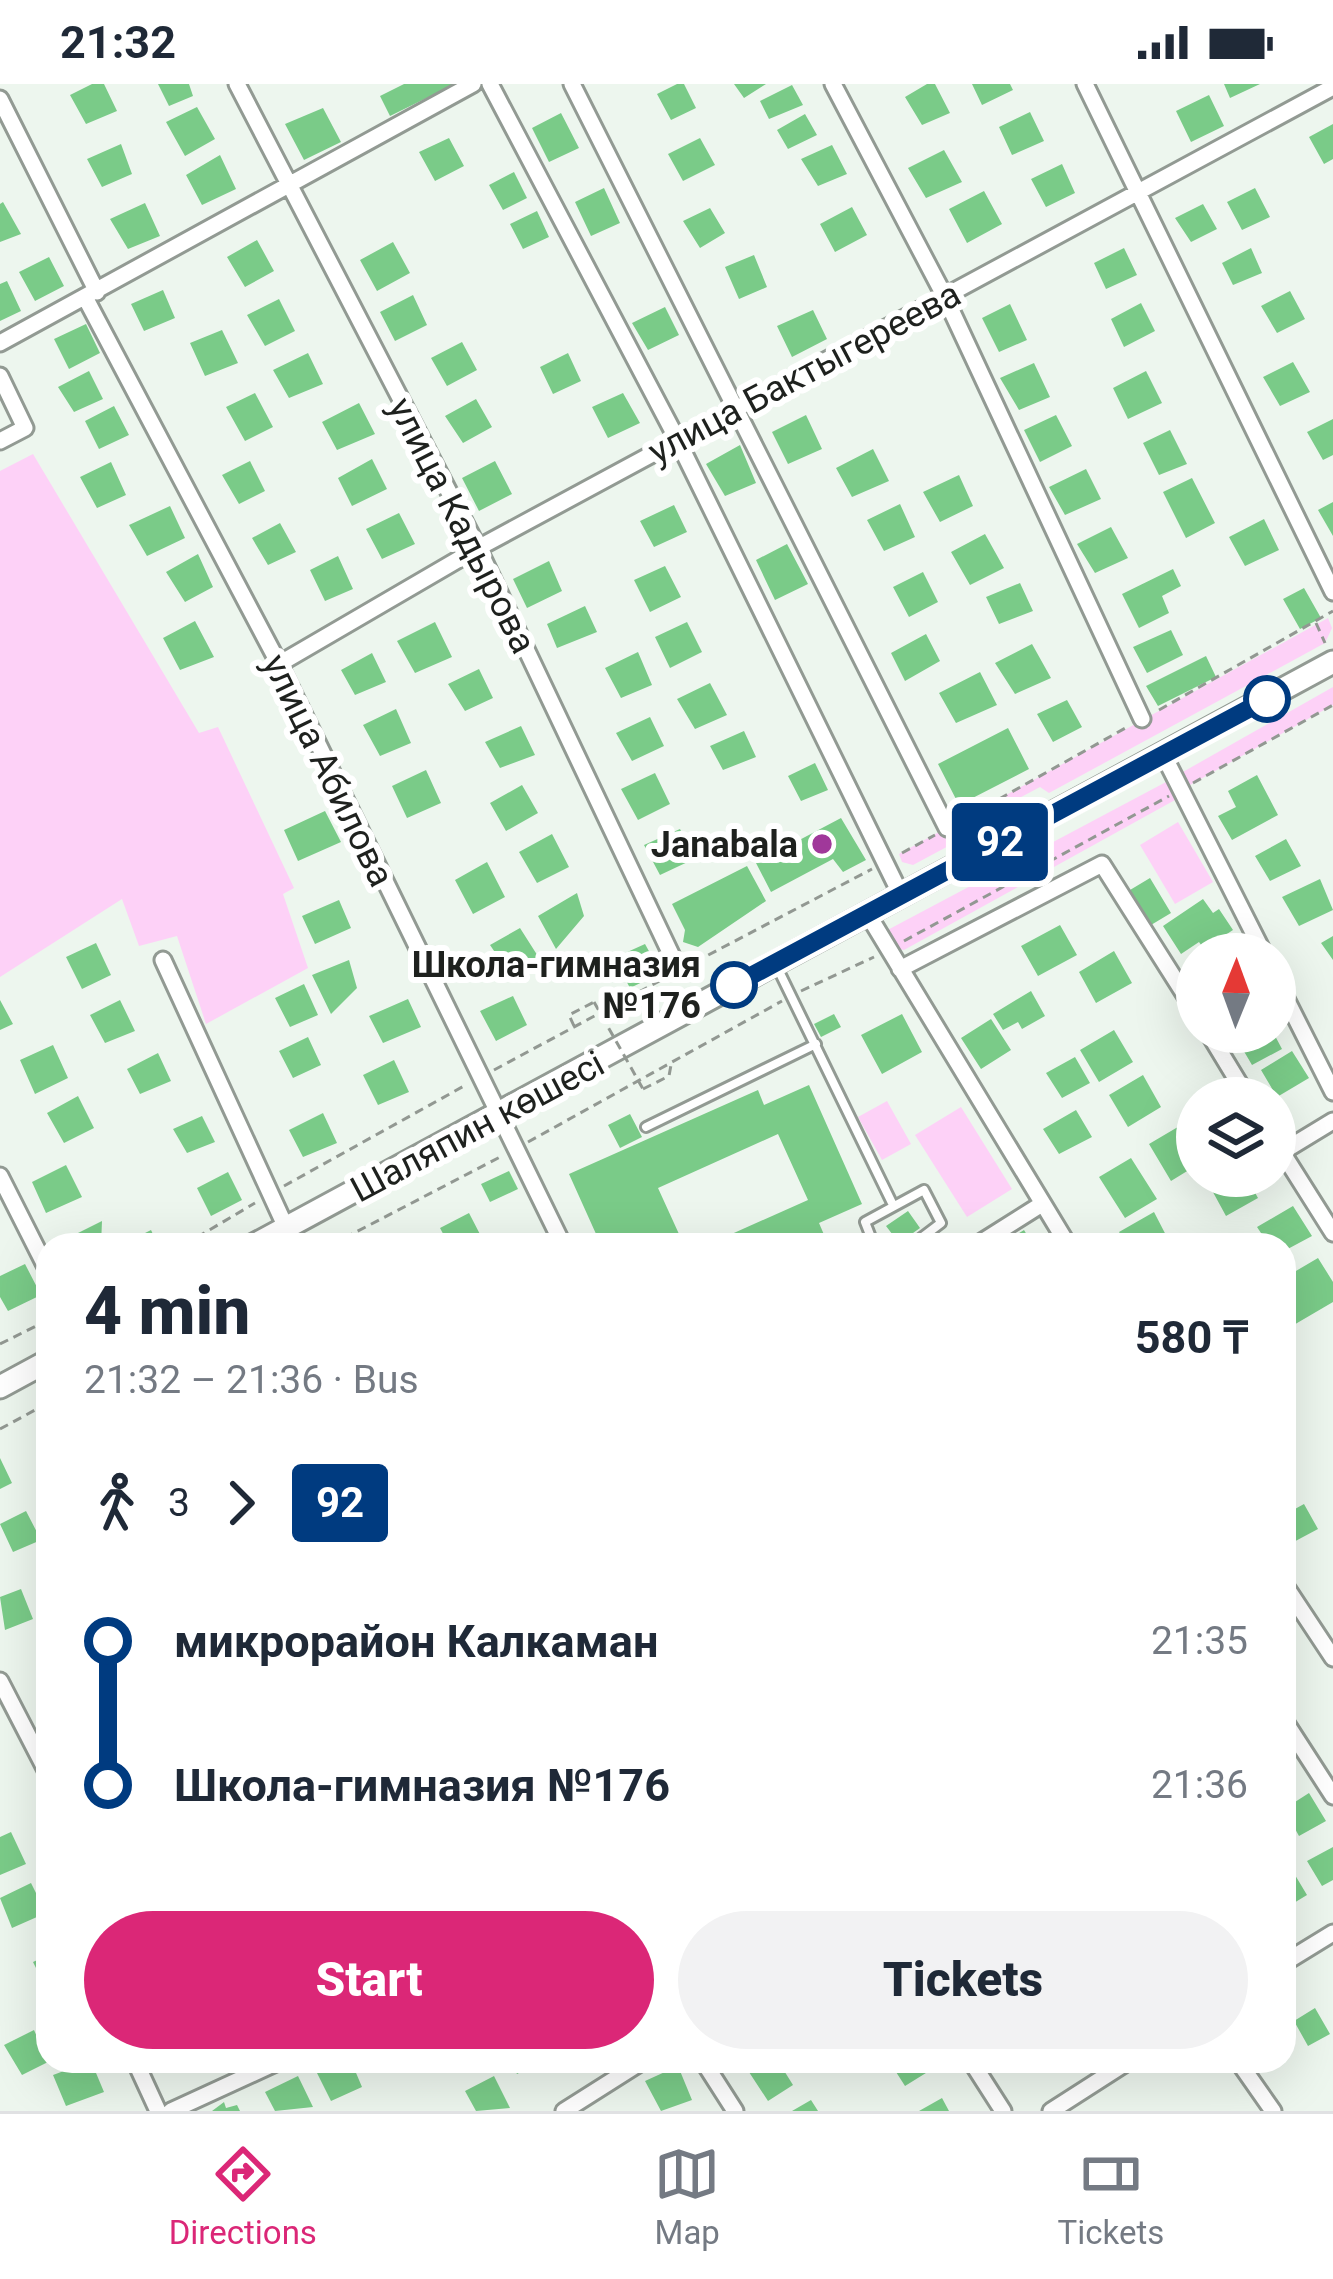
<!DOCTYPE html>
<html lang="en">
<head>
<meta charset="utf-8">
<style>
	:root { --surface:#fff; --page:#f2f2f3; --text:#1f2937; --muted:#747a83; --line:#e0e1e3; --accent:#db2777 }
	body { margin:0; font-family:Roboto,sans-serif; background:var(--page); color:var(--text); height:100vh; display:flex; flex-direction:column; font-size:45px; white-space:nowrap }
	* { box-sizing:border-box; margin:0 }
	p { font-size:39px; color:var(--muted) }
	.icon { flex:none; width:66px; height:66px; fill:none; stroke:currentColor; stroke-width:2; stroke-linecap:round; stroke-linejoin:round }
	.map { position:relative; flex:1; overflow:hidden }
	.side { position:absolute; left:36px; top:1149px; width:1260px; height:840px; display:flex; flex-direction:column; background:var(--surface); border-radius:36px; box-shadow:0 12px 48px #0002 }
	.side>* { flex:none }
	.badge { padding:0 24px; border-radius:9px; font-size:42px; line-height:78px }
	.needle { width:78px; rotate:1deg }
	.tools { position:absolute; left:1176px; top:849px; display:grid; gap:24px }
	.tools a { display:grid; place-items:center; width:120px; height:120px; border-radius:50%; background:var(--surface); box-shadow:0 12px 48px #0002; font-size:60px }
	.map>.badge { position:absolute; translate:-50% -50%; box-shadow:0 0 0 6px #fff }
	.legs { display:flex; align-items:center; gap:18px; height:132px; padding:0 48px; font-size:39px }
	.legs p { margin-inline-start:auto }
	.head { display:flex; align-items:center; justify-content:space-between; height:204px; padding:0 48px }
	h1 { font-size:66px; font-weight:800; line-height:90px }
	.action { display:flex; gap:24px; margin-top:auto; padding:24px 48px }
	.action a { flex:1; height:138px; border-radius:72px; background:var(--accent); color:#fff; font-size:48px; font-weight:800; line-height:138px; text-align:center }
	.action a+a { background:var(--page); color:var(--text) }
	ul { padding:0 48px; list-style:none }
	li { display:flex; align-items:center; gap:42px; height:144px; font-size:45px }
	li i { display:grid; place-items:center; width:18px; height:100%; margin:0 15px; background:currentColor }
	li i::after { content:''; width:30px; height:30px; margin:-15px; border:9px solid; border-radius:50%; background:var(--surface) }
	li p { margin-inline-start:auto }
	li:first-child i { background:linear-gradient(#0000 50%,currentColor 0) }
	li:last-child i { background:linear-gradient(currentColor 50%,#0000 0) }
	.status { display:flex; justify-content:space-between; align-items:center; height:84px; padding:0 60px; background:var(--surface); direction:ltr }
	.status svg { height:33px; fill:currentColor }
	.menu { display:flex; justify-content:space-around; align-items:center; height:168px; border-top:3px solid var(--line); background:var(--surface); font-size:33px; color:var(--muted) }
	.menu a { display:grid; justify-items:center; gap:6px }
	.menu .selected { color:var(--accent) }
	.map>svg:first-child { display:block }
	.green { fill:#fdd1f7 }
	.building { fill:#7acb88 }
	.lines { fill:none; stroke-linecap:round; stroke-linejoin:round }
	.lane-casing { stroke:#929a93; stroke-width:14 }
	.street-casing { stroke:#929a93; stroke-width:21 }
	.secondary-casing { stroke:#929a93; stroke-width:27 }
	.path { stroke:#929892; stroke-width:3; stroke-dasharray:9 6; stroke-linecap:butt }
	.lane { stroke:#fff; stroke-width:8 }
	.street { stroke:#fff; stroke-width:15 }
	.secondary { stroke:#fff; stroke-width:21 }
	.path-bridge { stroke:#929892; stroke-width:3; stroke-dasharray:9 6; stroke-linecap:butt }
	.line-1-casing { stroke:#fff; stroke-width:27 }
	.line-1 { stroke:#003b80; stroke-width:18 }
	.stop-1-dot { fill:#fff; stroke:#003b80; stroke-width:6 }
	.poi-dot { fill:#a0389a; stroke:#fff; stroke-width:4.5 }
	.labels { text-anchor:middle; stroke-width:12; stroke-linejoin:round; paint-order:stroke }
	.street-label { font-size:36px; fill:#1e211e; stroke:#fff }
	.poi-label { font-size:36px; font-weight:bold; fill:#1e211e; stroke:#fff; text-anchor:end }
	.stop-label { font-size:36px; font-weight:bold; fill:#1e211e; stroke:#fff; text-anchor:end }
</style>
</head>
<body>
<div class="status"><b>21:32</b><svg viewBox="0 0 49 12"><path d="M0 12V9h3v3zM5 12V6h3v6zM10 12V3h3v9zM15 12V0h3v12zM26 1h20v11H26zM47 4h2v5h-2z"/></svg></div>
<div class="map">
<svg width="1333" height="2027" viewBox="0 0 1333 2027">
	<rect width="100%" height="100%" fill="#edf6ee"/>
	<path class="green" d="M33 370 199 649 218 643 294 804 283 810 308 884 206 940 177 852 139 862 122 815 0 893V387Z
		M1328 534 1332 544 1325 559 1049 709 1040 703 966 742 969 751 913 781 902 778 899 770Z
		M1333 603V621L1181 706 1174 693Z
		M1166 698 1175 716 904 866 887 861 880 850Z
		M1178 738 1213 798 1175 820 1140 761Z
		M887 1017 911 1060 882 1076 858 1033Z
		M961 1023 1012 1105 967 1133 915 1051Z"/>
	<path class="building" d="M92 0H104L117 27 86 40 70 11Z
		M158 0H189L193 12 169 22Z
		M404 0H455L390 32 380 12Z
		M677 0H684L696 24 671 36 657 10Z
		M734 0H766L744 14Z
		M927 0H935L950 29 922 41 905 13Z
		M972 0H1010L1013 6 982 21Z
		M1224 0H1260L1230 14Z
		M792 1 803 21 769 35 760 17Z
		M1209 11 1224 42 1191 58 1176 27Z
		M197 23 215 55 185 72 166 38Z
		M323 24 341 58 304 76 285 40Z
		M1030 28 1044 57 1012 71 999 43Z
		M561 29 579 64 549 78 532 44Z
		M805 30 817 51 788 65 777 46Z
		M1333 40V75L1324 80 1309 53Z
		M449 54 464 82 435 97 419 68Z
		M700 54 715 81 683 97 668 70Z
		M121 60 132 90 102 103 87 75Z
		M832 61 847 90 818 102 801 75Z
		M944 66 962 98 926 114 908 84Z
		M220 71 236 105 202 121 186 91Z
		M1062 80 1075 109 1046 123 1031 95Z
		M514 88 527 114 503 126 489 101Z
		M604 104 620 139 591 152 575 118Z
		M1255 104 1270 133 1242 146 1227 118Z
		M984 107 1002 140 967 159 949 125Z
		M3 118 21 150 0 158V120Z
		M145 119 160 152 128 165 110 135Z
		M1203 120 1217 145 1191 158 1175 134Z
		M852 123 867 151 835 168 820 140Z
		M710 124 725 149 700 164 683 137Z
		M537 127 549 153 523 165 510 140Z
		M257 156 274 187 245 203 227 173Z
		M393 158 410 189 377 207 360 176Z
		M1124 164 1137 191 1106 205 1094 179Z
		M1251 164 1262 189 1233 201 1222 179Z
		M754 171 767 203 739 215 725 183Z
		M49 173 64 202 35 217 19 188Z
		M7 197 21 227 0 237V200Z
		M163 206 175 234 144 247 131 220Z
		M1290 207 1305 235 1277 249 1261 222Z
		M413 211 427 241 395 257 380 228Z
		M279 215 295 247 265 262 247 231Z
		M1141 219 1155 247 1124 263 1111 235Z
		M1010 220 1027 256 999 268 982 234Z
		M665 223 679 251 648 266 632 239Z
		M813 226 827 255 792 273 777 242Z
		M86 240 100 269 69 285 54 255Z
		M222 246 238 279 205 292 190 259Z
		M462 258 477 286 447 302 431 274Z
		M308 269 323 300 289 314 273 286Z
		M568 269 581 297 553 310 540 283Z
		M1293 278 1310 308 1280 322 1263 293Z
		M1034 279 1050 313 1019 326 1000 294Z
		M89 287 103 315 74 328 58 303Z
		M1146 287 1162 319 1128 335 1113 304Z
		M255 309 273 343 245 357 226 323Z
		M623 309 640 339 608 354 592 323Z
		M476 315 492 343 463 359 445 332Z
		M359 319 375 350 337 366 322 338Z
		M114 322 129 351 99 365 85 337Z
		M806 331 822 365 788 380 772 348Z
		M1056 331 1072 362 1040 378 1024 346Z
		M1333 335V371L1323 376 1307 348Z
		M1170 346 1187 380 1159 391 1143 359Z
		M740 361 756 399 725 412 706 380Z
		M873 365 889 397 852 413 836 384Z
		M372 375 387 405 352 422 338 394Z
		M250 377 265 407 239 420 222 391Z
		M495 377 512 410 479 427 462 394Z
		M111 378 126 411 97 424 80 393Z
		M1086 385 1101 415 1065 431 1049 403Z
		M959 391 973 422 940 438 923 408Z
		M1192 394 1215 439 1186 454 1163 408Z
		M1333 418V452L1318 426Z
		M900 420 915 453 884 467 867 436Z
		M674 421 687 448 654 463 640 437Z
		M170 422 185 454 147 472 129 441Z
		M399 429 415 460 382 475 366 445Z
		M1264 435 1279 466 1245 482 1229 453Z
		M280 439 296 468 268 481 252 454Z
		M1111 443 1128 474 1095 489 1077 460Z
		M985 450 1004 484 970 501 951 468Z
		M787 460 808 500 775 516 756 476Z
		M198 470 213 503 185 518 166 488Z
		M338 472 353 505 325 517 310 486Z
		M549 477 562 507 527 524 513 495Z
		M665 482 681 513 650 528 634 496Z
		M1173 485 1181 502 1162 512 1169 529 1139 544 1122 510Z
		M923 488 938 518 909 533 893 503Z
		M1020 499 1033 527 999 540 986 513Z
		M1304 504 1321 534 1300 545 1283 515Z
		M585 522 597 548 557 564 547 540Z
		M195 537 214 573 180 586 163 554Z
		M435 538 452 573 415 589 397 557Z
		M687 538 702 568 670 584 655 553Z
		M1171 546 1183 571 1147 589 1133 563Z
		M926 550 940 577 905 597 891 569Z
		M1032 560 1051 594 1015 610 995 579Z
		M638 568 652 601 621 614 605 584Z
		M372 569 386 598 355 611 341 586Z
		M1206 572 1216 593 1158 622 1146 602Z
		M479 585 493 614 465 627 448 600Z
		M980 588 997 621 956 639 939 609Z
		M710 599 727 631 695 645 677 615Z
		M1067 616 1082 643 1053 658 1037 630Z
		M396 625 411 659 380 672 363 641Z
		M650 633 664 662 632 677 616 649Z
		M521 642 535 671 500 684 485 658Z
		M1008 644 1029 685 959 721 938 680Z
		M744 647 756 673 723 686 710 662Z
		M815 679 828 706 801 717 788 692Z
		M426 686 441 719 407 734 392 702Z
		M655 689 670 720 638 736 621 705Z
		M1257 691 1278 731 1232 756 1218 732 1236 723 1228 707Z
		M522 701 538 729 506 747 490 719Z
		M325 727 341 758 298 777 284 746Z
		M841 734 866 776 843 788 833 775 771 808 756 779Z
		M680 745 694 775 660 791 644 761Z
		M552 750 569 783 537 799 519 768Z
		M1286 755 1301 782 1270 797 1255 772Z
		M487 778 505 813 473 830 455 796Z
		M747 782 766 817 698 863 683 858 685 846 672 820Z
		M1150 794 1171 829 1151 841 1130 806Z
		M1320 795 1333 826 1299 842 1282 813Z
		M577 809 584 832 556 865 538 832Z
		M1203 815 1213 829 1219 825 1233 846 1204 865 1199 858 1181 870 1163 842Z
		M339 816 351 844 315 860 302 832Z
		M1060 841 1077 871 1038 892 1021 862Z
		M520 844 541 877 511 892 490 861Z
		M1333 852V876L1321 859Z
		M96 859 111 891 82 905 66 873Z
		M645 860 661 889 630 904 614 874Z
		M1114 867 1132 899 1096 919 1079 888Z
		M1197 875V898L1192 901 1182 883Z
		M349 876 357 904 331 930 312 891Z
		M304 900 318 931 290 943 275 914Z
		M1031 907 1045 932 1022 945 1018 938 1003 946 993 930Z
		M513 912 527 941 496 957 480 927Z
		M408 915 421 943 383 959 369 932Z
		M0 916 13 940 0 946Z
		M120 916 135 947 105 959 90 931Z
		M834 930 841 943 821 953 814 940Z
		M902 930 922 968 882 990 861 951Z
		M991 935 1011 966 981 985 961 954Z
		M1114 946 1133 978 1099 998 1080 966Z
		M1273 948 1282 965 1252 981 1242 964Z
		M308 953 321 981 293 994 279 967Z
		M53 961 68 994 35 1010 20 976Z
		M1292 967 1309 994 1277 1013 1261 986Z
		M158 969 171 997 140 1010 127 985Z
		M1075 973 1090 999 1062 1014 1046 989Z
		M394 976 409 1008 378 1021 363 991Z
		M1143 991 1161 1023 1128 1043 1109 1011Z
		M809 1001 862 1120 819 1139 828 1160 707 1161 808 1116 778 1050 658 1104 684 1161H601L569 1090 758 1006 764 1021Z
		M78 1012 94 1044 64 1059 47 1029Z
		M1076 1026 1092 1053 1059 1070 1043 1045Z
		M323 1029 337 1059 303 1073 289 1046Z
		M630 1030 642 1053 620 1064 608 1041Z
		M202 1032 215 1058 187 1069 173 1045Z
		M1188 1037 1197 1053V1081L1171 1097 1149 1060Z
		M1131 1074 1157 1115 1125 1134 1099 1093Z
		M66 1081 82 1113 46 1129 32 1098Z
		M509 1087 518 1105 490 1118 481 1100Z
		M228 1088 242 1116 211 1132 197 1104Z
		M1222 1092H1246L1258 1114 1226 1132 1208 1099Z
		M1293 1122 1312 1152 1284 1167V1161H1269L1257 1143Z
		M908 1127 920 1144 899 1159 886 1142Z
		M1154 1128 1169 1157 1127 1161 1119 1148Z
		M469 1129 484 1158 449 1161 440 1144Z
		M102 1137 101 1161H54Z
		M151 1146 158 1161H121Z
		M1024 1146 1033 1161H1000Z
		M1318 1174 1333 1198V1218L1292 1242 1284 1230V1194Z
		M25 1180 41 1211 8 1227 0 1213V1192Z
		M0 1374 12 1399 0 1405Z
		M1304 1420 1318 1445 1288 1461 1284 1431Z
		M26 1427 41 1456 13 1468 0 1440Z
		M21 1505 33 1535 5 1546 0 1513Z
		M1309 1709 1326 1737 1299 1752 1284 1725Z
		M11 1748 26 1780 0 1791V1753Z
		M1333 1763V1796L1322 1802 1307 1777Z
		M1292 1786 1307 1811 1284 1825V1792Z
		M31 1799 46 1829 12 1844 0 1814Z
		M48 1871V1908L33 1878Z
		M1315 1924 1330 1950 1308 1962 1294 1937Z
		M34 1946 48 1978 22 1991 4 1961Z
		M91 1977 104 2008 66 2022 53 1991Z
		M333 1977H351L362 2003 331 2017 315 1985Z
		M510 1977H542L517 1990Z
		M762 1977H778L793 2001 768 2017 747 1985Z
		M889 1977H929L934 1984 905 2002Z
		M1050 1977H1080L1058 1989Z
		M678 1982 692 2016 661 2027 645 1997Z
		M298 1992 313 2023 275 2027 265 2008Z
		M494 1992 510 2024 476 2027 465 2007Z
		M942 2014 949 2027H919Z
		M811 2016 818 2027H792Z
		M224 2018 226 2024 237 2021 240 2027H212Z"/>
	<g class="lines">
		<g class="lane-casing">
			<path id="lane" d="M775 879 892 1119
				M646 1043 816 960
				M874 1161 865 1138 924 1106 941 1139 912 1161"/>
		</g>
		<g class="street-casing">
			<path id="street" d="M237 0 478 464 679 887
				M490 0 677 355 901 811
				M572 0 947 744
				M833 0 945 213 1142 635
				M1085 0 1333 508
				M0 15 97 208
				M86 215 279 580 563 1161
				M0 259 473 0
				M0 292 25 344 0 357
				M279 580 478 464 1333 3
				M1164 672 1264 870
				M867 829 1068 1161
				M163 876 294 1161
				M900 885 1102 780 1197 930
				M1275 893 1333 1008
				M1208 948 1248 1014
				M1275 1057 1333 1149
				M1282 1068 1333 1037
				M0 1092 48 1187
				M977 1161 1042 1120
				M1284 1500 1333 1574
				M0 1597 48 1690
				M1284 1636 1333 1712
				M1284 1879 1333 1849
				M135 1977 158 2027
				M703 1977 735 2027
				M971 1977 1003 2027
				M1238 1977 1273 2027
				M171 2027 280 1977
				M564 2027 643 1977
				M1051 2027 1129 1977"/>
		</g>
		<g class="secondary-casing">
			<path id="secondary" d="M254 1161 1333 578
				M0 1303 48 1277"/>
		</g>
		<path class="path" d="M1316 539 1325 559
			M1159 626 1333 527
			M1193 699 1333 621
			M960 737 1129 642
			M902 769 935 751
			M904 857 1169 712
			M695 878 872 785
			M801 907 874 873
			M574 942 569 931 594 918
			M494 986 665 894
			M643 1005 669 992 671 981
			M528 1058 782 917
			M284 1102 464 1002
			M184 1161 255 1119
			M331 1161 504 1071
			M0 1260 48 1236
			M0 1345 48 1319"/>
		<use href="#lane" class="lane"/>
		<use href="#street" class="street"/>
		<use href="#secondary" class="secondary"/>
		<path class="path-bridge" d="M594 918 643 1005"/>
	</g>
	<g class="lines">
		<g class="line-1-casing">
			<path id="line-1" d="M734 901 1267 615"/>
		</g>
		<use href="#line-1" class="line-1"/>
	</g>
	<g class="stop-1-dot">
		<circle cx="1267" cy="615" r="21"/>
		<circle cx="734" cy="901" r="21"/>
	</g>
	<circle class="poi-dot" cx="822" cy="760" r="12"/>
	<g class="labels">
		<g class="street-label">
			<text transform="translate(804 288) rotate(-28)" y="13">улица Бактыгереева</text>
			<text transform="translate(463 441) rotate(63)" y="13">улица Кадырова</text>
			<text transform="translate(329 686) rotate(64)" y="13">улица Абилова</text>
			<text transform="translate(477 1042) rotate(-28)" y="13">Шаляпин көшесі</text>
		</g>
		<g class="poi-label">
			<text x="798" y="773">Janabala</text>
		</g>
		<g class="stop-label">
			<text x="701" y="893">Школа-гимназия<tspan x="701" dy="41">№176</tspan></text>
		</g>
	</g>
</svg>
<div class="tools">
<a><svg class="needle" viewBox="-14 -14 28 28"><path d="M0-13l5 13h-10z" fill="#e53935"/><path d="M0 13l5-13h-10z" fill="#747a83"/></svg></a>
<a><svg class="icon" aria-label="layers" viewBox="0 0 24 24"><path d="M12 4l9 5-9 5-9-5zM3 14l9 5 9-5"/></svg></a>
</div>
<b class="badge" style="left:1000px;top:758px;background:#003b80;color:#fff">92</b>
<section class="side">
<div class="head"><div><h1>4 min</h1><p>21:32 – 21:36 · Bus</p></div><b>580 ₸</b></div>
<div class="legs"><svg class="icon" aria-label="walk" viewBox="0 0 24 24"><circle cx="13" cy="4" r="2"/><path d="M13 8l-2 6 4 7M11 14l-3 7M7 12l3-4h3l4 4"/></svg>3<svg class="icon" aria-label="forward" viewBox="0 0 24 24"><path d="M9 5l7 7-7 7"/></svg><b class="badge" style="background:#003b80;color:#fff">92</b></div>
<ul>
<li><i style="color:#003b80"></i><b>микрорайон Калкаман</b><p>21:35</p></li>
<li><i style="color:#003b80"></i><b>Школа-гимназия №176</b><p>21:36</p></li>
</ul>
<div class="action"><a>Start</a><a>Tickets</a></div>
</section>
</div>
<nav class="menu">
<a class="selected"><svg class="icon" aria-label="directions" viewBox="0 0 24 24"><path d="M12 3l9 9-9 9-9-9zM9 14v-3h6M13 9l2 2-2 2"/></svg>Directions</a>
<a><svg class="icon" aria-label="map" viewBox="0 0 24 24"><path d="M3 6l6-2 6 2 6-2v14l-6 2-6-2-6 2zM9 4v14M15 6v14"/></svg>Map</a>
<a><svg class="icon" aria-label="tickets" viewBox="0 0 24 24"><path d="M3 7h18v10H3zM15 7v10"/></svg>Tickets</a>
</nav>
</body>
</html>
